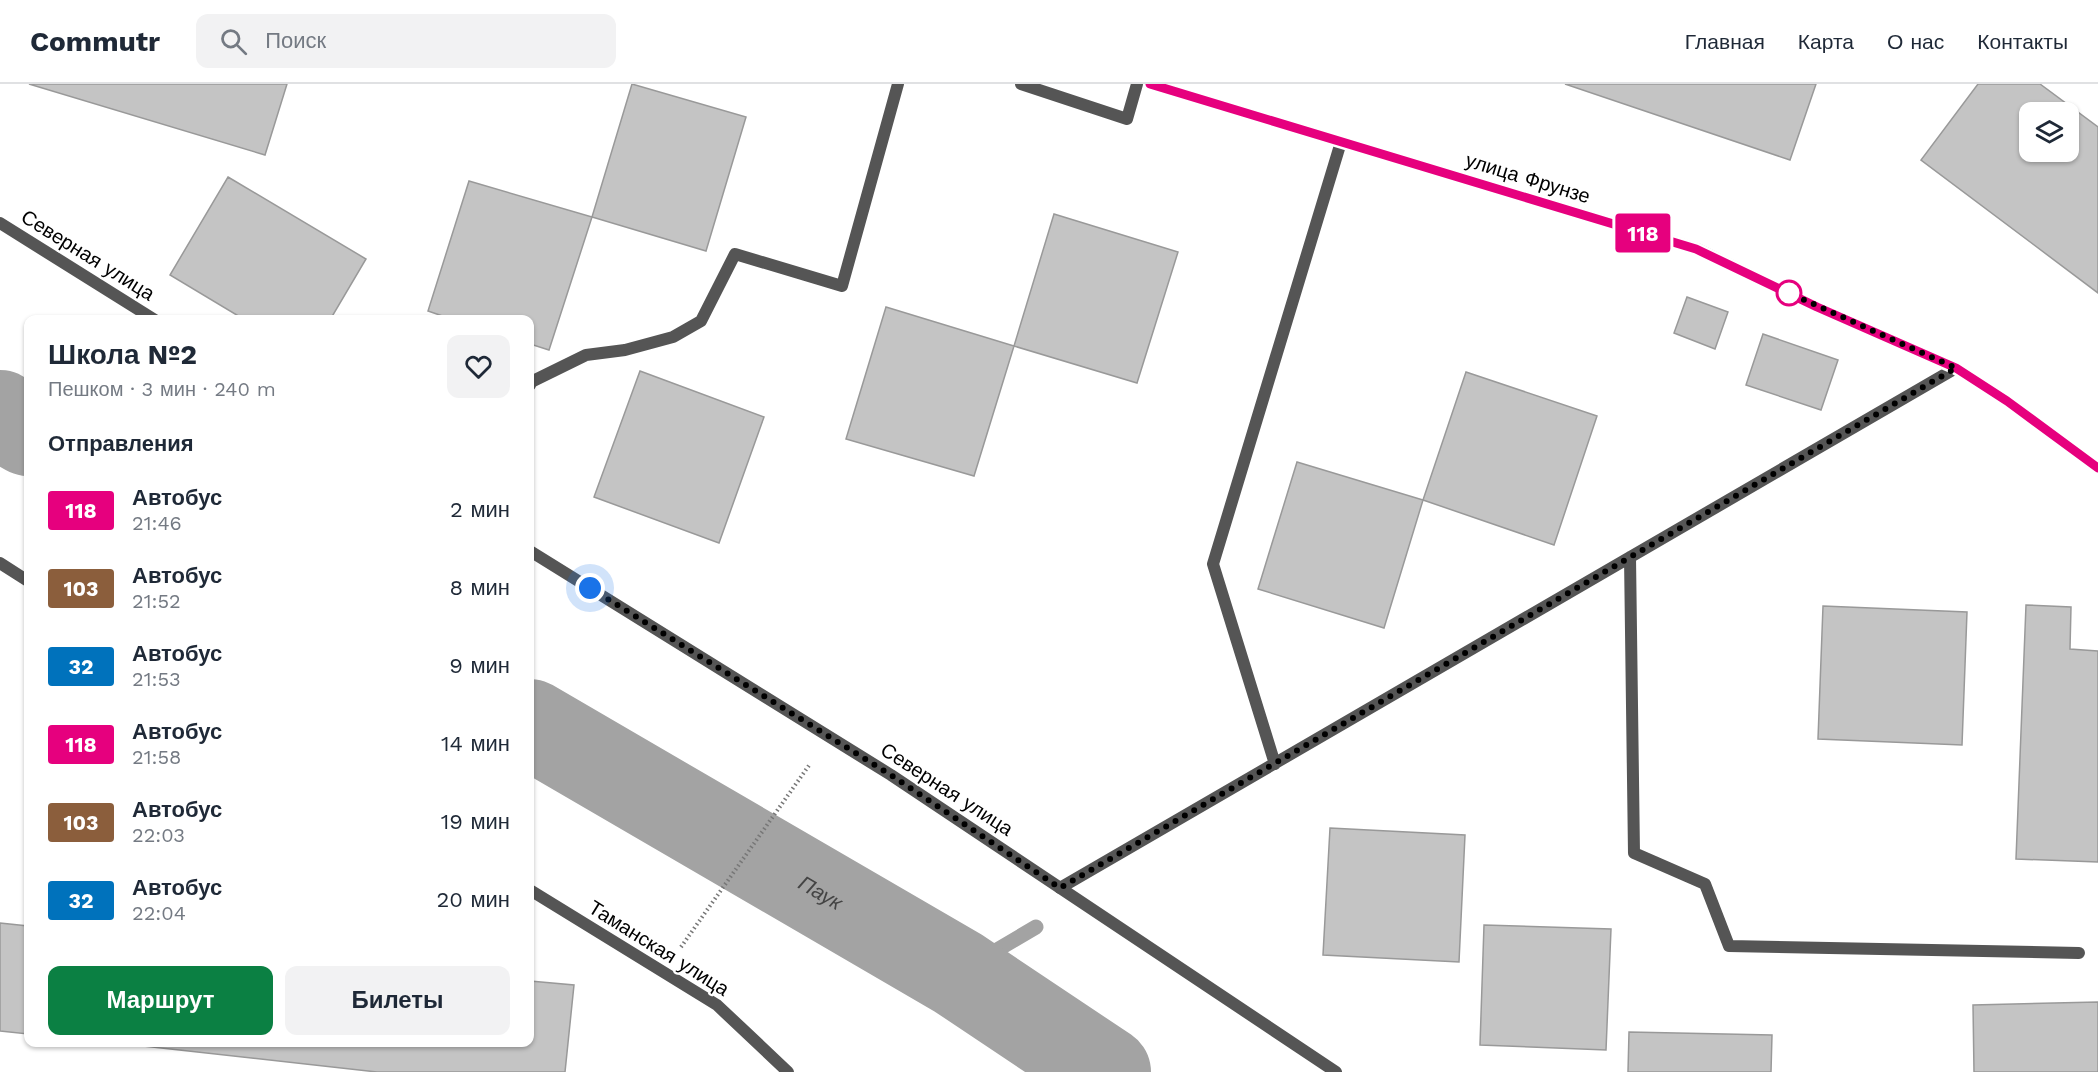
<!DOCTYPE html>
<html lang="ru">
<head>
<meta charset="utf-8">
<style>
	:root { --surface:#fff; --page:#f2f2f3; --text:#1f2937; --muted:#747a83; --line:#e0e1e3; --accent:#0b8043 }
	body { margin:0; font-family:"Work Sans",sans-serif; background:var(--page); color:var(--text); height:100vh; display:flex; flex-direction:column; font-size:22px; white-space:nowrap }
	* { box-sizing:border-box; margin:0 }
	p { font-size:20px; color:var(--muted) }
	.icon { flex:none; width:33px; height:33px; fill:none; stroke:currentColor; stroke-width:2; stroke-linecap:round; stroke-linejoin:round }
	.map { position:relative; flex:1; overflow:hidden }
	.side { position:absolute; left:24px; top:231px; width:510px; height:732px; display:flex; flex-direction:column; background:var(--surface); border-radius:12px; box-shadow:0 2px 4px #0004 }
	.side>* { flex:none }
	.badge { padding:0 12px; border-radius:4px; font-size:21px; line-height:39px }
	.buttons { position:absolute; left:2019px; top:18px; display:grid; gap:12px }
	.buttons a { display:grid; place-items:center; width:60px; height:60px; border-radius:12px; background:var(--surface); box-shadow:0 2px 4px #0004; font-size:30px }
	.you { position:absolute; width:30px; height:30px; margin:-15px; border:4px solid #fff; border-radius:50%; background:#1a73e8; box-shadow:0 0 0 9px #1a73e833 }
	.map>.badge { position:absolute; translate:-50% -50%; box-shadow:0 0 0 3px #fff }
	h2 { padding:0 24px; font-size:22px; line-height:54px }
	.round { display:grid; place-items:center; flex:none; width:63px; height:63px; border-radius:12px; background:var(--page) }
	.summary { display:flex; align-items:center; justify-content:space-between; height:102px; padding:0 24px }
	h1 { font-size:28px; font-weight:700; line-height:45px }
	.button { display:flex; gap:12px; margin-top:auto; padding:12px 24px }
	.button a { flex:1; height:69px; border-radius:12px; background:var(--accent); color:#fff; font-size:24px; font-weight:700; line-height:69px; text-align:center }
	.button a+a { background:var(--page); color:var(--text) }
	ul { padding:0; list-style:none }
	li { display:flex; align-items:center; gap:18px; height:78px; padding:0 24px }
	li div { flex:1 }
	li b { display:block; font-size:22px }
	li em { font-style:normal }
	li .badge { min-width:66px; font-weight:700; text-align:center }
	header { display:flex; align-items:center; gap:36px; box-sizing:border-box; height:84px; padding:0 30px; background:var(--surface); border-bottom:2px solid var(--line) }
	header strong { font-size:28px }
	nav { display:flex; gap:33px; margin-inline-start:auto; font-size:21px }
	.search { width:420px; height:54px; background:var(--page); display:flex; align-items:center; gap:15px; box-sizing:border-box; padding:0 21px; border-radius:12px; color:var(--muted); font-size:22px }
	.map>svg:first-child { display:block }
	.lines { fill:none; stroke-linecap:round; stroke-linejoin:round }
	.stream { stroke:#a3a3a3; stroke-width:15 }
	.river { stroke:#a3a3a3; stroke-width:90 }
	.building { fill:#c4c4c4; stroke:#999; stroke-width:1.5; fill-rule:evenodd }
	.path { stroke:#777; stroke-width:4; stroke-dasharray:1.5 3; stroke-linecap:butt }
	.lane { stroke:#555; stroke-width:12 }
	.street { stroke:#555; stroke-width:12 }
	.secondary { stroke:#222; stroke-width:12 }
	.line-casing { stroke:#fff; stroke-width:14 }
	.line { stroke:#e6007e; stroke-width:9 }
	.walk { stroke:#000; stroke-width:6; stroke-dasharray:0 10.8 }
	.stop-dot { fill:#fff; stroke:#e6007e; stroke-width:3 }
	.labels { text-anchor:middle; stroke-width:4.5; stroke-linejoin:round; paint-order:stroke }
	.street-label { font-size:20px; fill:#000; stroke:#fff }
	.water-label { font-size:21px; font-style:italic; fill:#444; stroke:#fff }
</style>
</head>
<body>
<header>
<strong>Commutr</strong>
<div class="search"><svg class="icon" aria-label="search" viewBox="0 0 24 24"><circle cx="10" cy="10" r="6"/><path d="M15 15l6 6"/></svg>Поиск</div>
<nav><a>Главная</a><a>Карта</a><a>О нас</a><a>Контакты</a></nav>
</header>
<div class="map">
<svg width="2098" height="988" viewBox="0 0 2098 988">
	<rect width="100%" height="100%" fill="#fff"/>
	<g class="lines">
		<path class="stream" d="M958 889 1036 843"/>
		<g class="river">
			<path d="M0 331 28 347"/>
			<path id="s1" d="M530 640 958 889 1106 988"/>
		</g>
	</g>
	<path class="building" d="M29 0H287L265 71Z
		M632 0 746 33 706 167 592 133Z
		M1565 0H1816L1790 76Z
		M1978 0H2040L2098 43V209L1921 76ZM2030 28H2068V68H2030Z
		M228 93 366 175 330 236H245L170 191Z
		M469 97 592 133 549 266 530 260V236H454L428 227Z
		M1054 130 1178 168 1137 299 1014 262Z
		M1687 213 1728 228 1715 265 1674 249Z
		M886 223 1014 262 974 392 846 355Z
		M1763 250 1838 276 1821 326 1746 301Z
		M640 287 764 333 719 459 594 413Z
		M1466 288 1597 332 1554 461 1423 416Z
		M1297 378 1423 416 1384 544 1258 505Z
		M2026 521 2071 523 2070 565 2098 567V778L2016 775Z
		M1823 522 1967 528 1962 661 1818 655Z
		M1330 744 1465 751 1459 878 1323 871Z
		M0 839 28 842V950L0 947Z
		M1484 841 1611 845 1606 966 1480 961Z
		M530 897 574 901 565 988H377L107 958H530Z
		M2098 918V988H1974L1973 921Z
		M1629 948 1772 951 1771 988H1628Z"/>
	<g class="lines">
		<path class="path" d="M681 863 810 680"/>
		<path class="lane" d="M1021 0 1127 35 1137 0
			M530 301 531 298 586 271 625 266 673 253 701 237 735 170 842 202 898 0
			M1630 473 1634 769 1705 800 1729 862 2079 869
			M1275 680 1213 480 1341 58
			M1060 804 1956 284"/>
		<path class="street" d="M0 139 155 236
			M530 467 891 691 1336 988
			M0 479 28 497
			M530 806 717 921 788 988"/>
		<path class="secondary" d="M1150 0 1697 165 1817 223 1956 284 2007 317 2098 384"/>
	</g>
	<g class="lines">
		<g class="line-casing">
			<path id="line" d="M1150 0 1696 165 1817 223 1956 284 2007 317 2098 384"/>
		</g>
		<use href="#line" class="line"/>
		<path class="walk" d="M590 504 891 691 1060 804 1956 284 1789 209"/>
	</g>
	<circle class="stop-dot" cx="1789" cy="209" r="12"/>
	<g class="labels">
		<g class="street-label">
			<text transform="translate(1528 94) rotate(17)" y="7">улица Фрунзе</text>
			<text transform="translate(88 171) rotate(32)" y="7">Северная улица</text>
			<text transform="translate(947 705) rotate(33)" y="7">Северная улица</text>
			<text transform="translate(659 864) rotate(32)" y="7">Таманская улица</text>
		</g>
		<g class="water-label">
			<text dy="7" stroke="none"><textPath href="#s1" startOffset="336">Паук</textPath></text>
		</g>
	</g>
</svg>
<div class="buttons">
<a><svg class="icon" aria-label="layers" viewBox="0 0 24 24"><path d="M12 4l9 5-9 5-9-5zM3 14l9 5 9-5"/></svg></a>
</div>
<div class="you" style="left:590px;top:504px"></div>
<b class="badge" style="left:1643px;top:149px;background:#e6007e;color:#fff">118</b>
<section class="side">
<div class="summary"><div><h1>Школа №2</h1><p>Пешком · 3 мин · 240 m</p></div><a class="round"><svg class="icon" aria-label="heart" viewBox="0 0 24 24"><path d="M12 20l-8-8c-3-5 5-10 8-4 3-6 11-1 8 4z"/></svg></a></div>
<h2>Отправления</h2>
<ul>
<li><span class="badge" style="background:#e6007e;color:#fff">118</span><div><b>Автобус</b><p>21:46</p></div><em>2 мин</em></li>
<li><span class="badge" style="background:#8b5e3c;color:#fff">103</span><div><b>Автобус</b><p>21:52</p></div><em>8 мин</em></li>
<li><span class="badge" style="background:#0072bc;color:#fff">32</span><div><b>Автобус</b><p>21:53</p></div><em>9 мин</em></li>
<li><span class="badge" style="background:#e6007e;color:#fff">118</span><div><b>Автобус</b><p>21:58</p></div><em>14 мин</em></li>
<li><span class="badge" style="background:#8b5e3c;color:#fff">103</span><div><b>Автобус</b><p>22:03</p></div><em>19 мин</em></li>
<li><span class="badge" style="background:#0072bc;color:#fff">32</span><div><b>Автобус</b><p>22:04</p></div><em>20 мин</em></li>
</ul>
<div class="button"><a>Маршрут</a><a>Билеты</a></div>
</section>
</div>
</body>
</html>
